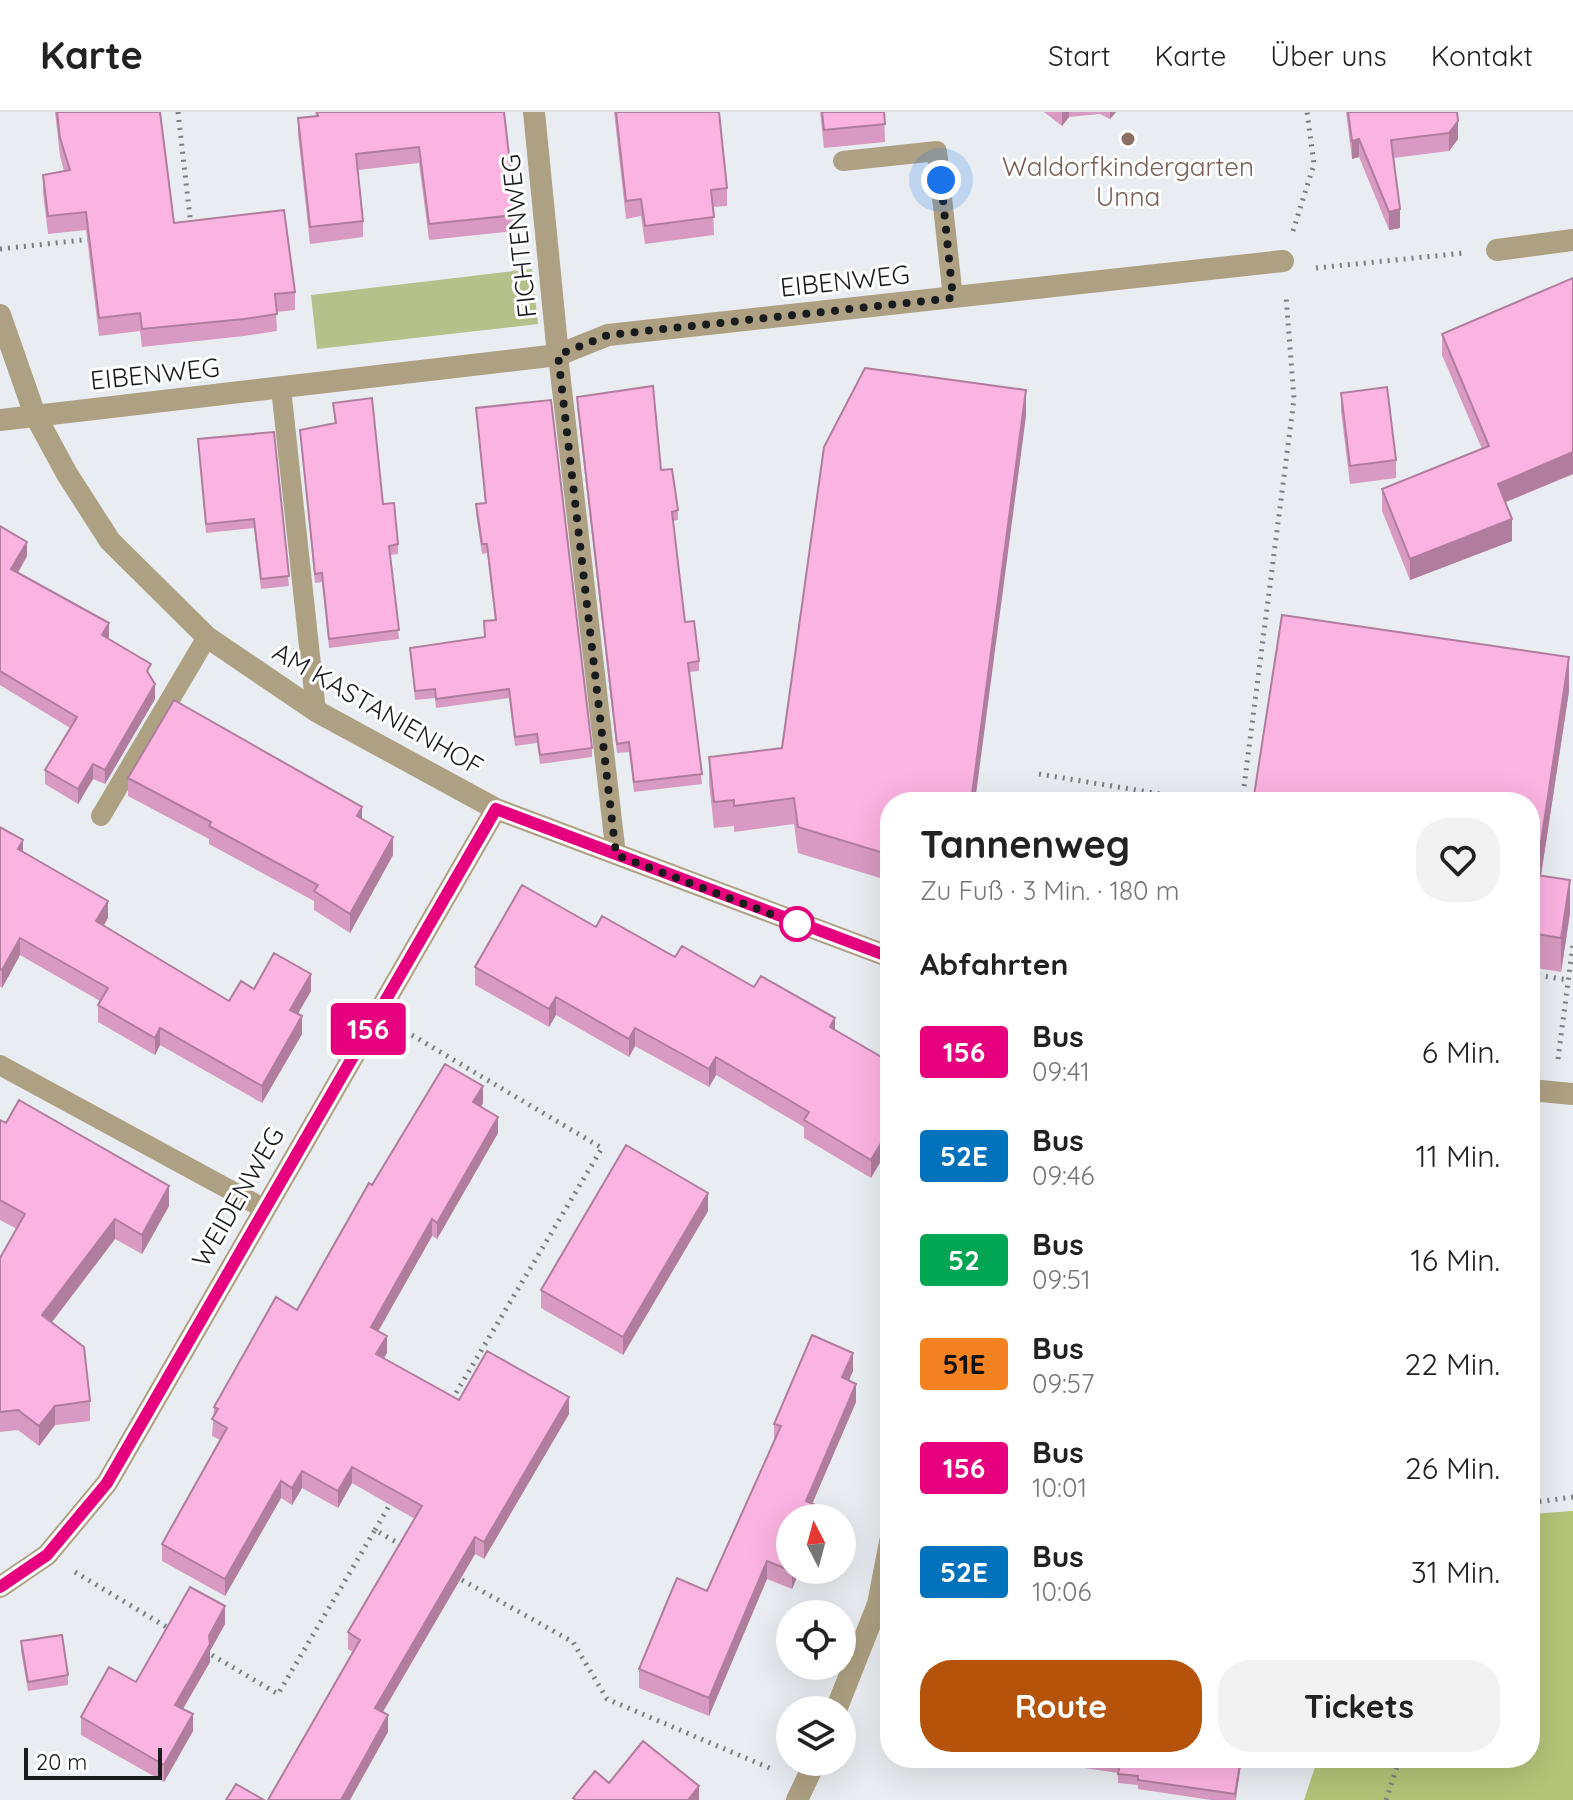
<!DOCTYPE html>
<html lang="de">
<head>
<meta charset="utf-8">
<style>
	:root { --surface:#fff; --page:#f2f2f2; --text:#222; --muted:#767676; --line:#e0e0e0; --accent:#b45309 }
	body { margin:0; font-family:Quicksand,sans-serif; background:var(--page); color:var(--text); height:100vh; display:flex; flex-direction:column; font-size:30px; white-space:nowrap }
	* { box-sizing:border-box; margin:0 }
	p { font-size:26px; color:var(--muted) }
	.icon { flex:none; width:44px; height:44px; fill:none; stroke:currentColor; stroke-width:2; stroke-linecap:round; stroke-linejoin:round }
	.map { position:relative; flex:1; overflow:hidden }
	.side { position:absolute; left:880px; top:680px; width:660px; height:976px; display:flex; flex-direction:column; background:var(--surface); border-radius:32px; box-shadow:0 8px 32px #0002 }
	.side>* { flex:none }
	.badge { padding:0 16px; border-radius:6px; font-size:28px; line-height:52px }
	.needle { width:52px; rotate:354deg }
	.fabs { position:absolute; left:776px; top:1392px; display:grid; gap:16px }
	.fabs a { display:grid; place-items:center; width:80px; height:80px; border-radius:50%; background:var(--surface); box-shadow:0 8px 32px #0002; font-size:40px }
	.scale { position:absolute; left:24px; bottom:20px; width:138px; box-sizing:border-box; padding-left:8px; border:4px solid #1a1b1d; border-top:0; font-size:22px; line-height:28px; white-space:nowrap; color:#1a1b1d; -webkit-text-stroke:6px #fff; paint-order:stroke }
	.you { position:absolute; width:40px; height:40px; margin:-20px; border:6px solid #fff; border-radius:50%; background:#1a73e8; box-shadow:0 0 0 12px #1a73e833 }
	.map>.badge { position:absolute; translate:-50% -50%; box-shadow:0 0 0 4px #fff }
	h2 { padding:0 40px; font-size:30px; line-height:72px }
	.round { display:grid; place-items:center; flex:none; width:84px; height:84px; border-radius:32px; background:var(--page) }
	.headline { display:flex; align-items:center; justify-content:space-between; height:136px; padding:0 40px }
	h1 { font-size:38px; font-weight:800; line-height:60px }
	.action { display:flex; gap:16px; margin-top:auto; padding:16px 40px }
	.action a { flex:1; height:92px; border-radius:32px; background:var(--accent); color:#fff; font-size:32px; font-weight:800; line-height:92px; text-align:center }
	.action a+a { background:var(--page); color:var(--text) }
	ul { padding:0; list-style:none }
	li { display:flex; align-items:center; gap:24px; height:104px; padding:0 40px }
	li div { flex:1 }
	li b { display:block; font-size:30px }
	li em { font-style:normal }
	li .badge { min-width:88px; font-weight:700; text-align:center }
	header { display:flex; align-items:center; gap:48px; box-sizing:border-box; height:112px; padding:0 40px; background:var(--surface); border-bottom:2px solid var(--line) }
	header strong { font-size:38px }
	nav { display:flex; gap:44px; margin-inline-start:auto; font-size:28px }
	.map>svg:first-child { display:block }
	.green { fill:#b4c18a }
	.forest { fill:#b3c478 }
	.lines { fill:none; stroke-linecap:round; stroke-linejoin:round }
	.path { stroke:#7c7f82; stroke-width:5; stroke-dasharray:2 6; stroke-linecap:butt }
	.service { stroke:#aea082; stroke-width:20 }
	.minor { stroke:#aea082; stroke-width:22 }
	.wall { fill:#d89ac2 }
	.shaded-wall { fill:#b07d9e }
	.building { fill:#fbb3e1; stroke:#b07d9e; stroke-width:2 }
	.line-casing { stroke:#fff; stroke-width:18 }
	.line { stroke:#e6007e; stroke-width:12 }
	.walk { stroke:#1a1b1d; stroke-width:8; stroke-dasharray:0 14.4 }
	.education-dot { fill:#8d6e63; stroke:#fff; stroke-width:3 }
	.stop-dot { fill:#fff; stroke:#e6007e; stroke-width:4 }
	.labels { text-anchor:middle; stroke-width:6; stroke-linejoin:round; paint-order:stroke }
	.education-label { font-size:26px; fill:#785e54; stroke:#fff }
	.street-label { font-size:26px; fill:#1a1b1d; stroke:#fff }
</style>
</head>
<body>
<header>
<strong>Karte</strong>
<nav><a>Start</a><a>Karte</a><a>Über uns</a><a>Kontakt</a></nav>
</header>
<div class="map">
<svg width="1573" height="1688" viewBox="0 0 1573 1688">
	<rect width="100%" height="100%" fill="#e9edf1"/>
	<path class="green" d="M532 157 538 212 317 237 311 183Z"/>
	<path class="forest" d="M1573 1399V1688H1304L1318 1646H1530V1402Z"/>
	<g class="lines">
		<path class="path" d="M178 0 191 114
			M1293 119 1314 52 1307 0
			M0 137 92 127
			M1316 156 1464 141
			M1039 662 1209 690
			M1242 690 1294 287 1286 184
			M1530 862 1568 868
			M405 919 602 1036 450 1291
			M1558 947 1573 832
			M1530 1401 1536 1390 1573 1385
			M375 1418 392 1389
			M75 1460 173 1519
			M455 1464 573 1530 607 1587 774 1658
			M205 1539 278 1582 375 1418 405 1435
			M1386 1688 1400 1646"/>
		<path class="service" d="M843 49 937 39 953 186
			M558 243 616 743
			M281 276 316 599
			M101 704 207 525
			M0 953 263 1096"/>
		<path class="minor" d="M534 0 558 243
			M1497 138 1573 128
			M0 203 35 303 67 362 110 429 207 525 316 599 496 697 890 845
			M0 308 558 243 608 223 1283 149
			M1530 978 1573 982
			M0 1475 47 1443 107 1371 496 697
			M836 1598 878 1492 890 1430
			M797 1688 815 1650"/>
	</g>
	<path class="wall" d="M55 0H160L174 111 295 180V198L276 200 277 219 244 224 142 235 140 219 99 224 86 118 48 122 43 81V63L64 59 60 44Z
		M315 0H504L516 103V119L429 128 419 51 358 58 363 109V125L310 132 298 22V6L316 4Z
		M614 0H719L727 76V94L713 95 714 123 645 132 641 104 626 107Z
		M820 0H884L885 30 824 36Z
		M1044 0H1116L1110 7 1100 2 1069 5 1062 14Z
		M1346 0H1457L1458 27 1449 39 1394 46 1400 116 1389 118 1359 45 1352 47Z
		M1573 166V362L1506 390 1512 429 1410 468 1382 399V377L1482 337 1442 243V222Z
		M1341 281 1396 348V366L1350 372 1341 299Z
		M577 285 661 358 678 398V408L673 409 685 510 699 549V559L690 560 702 672 634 680 629 640 617 641 577 294Z
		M333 291 383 392 398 432V442L390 443 399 527 329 536 322 470 315 471 300 318 335 312Z
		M476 296 592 636V645L540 652 537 631 515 634 509 586 436 596 435 586 415 588 410 536 484 525V509L495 508 487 441 482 442 476 401V392L485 391Z
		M1026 304 890 690V769L798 741 794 712 734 720V714L714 716 709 671V645L782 636Z
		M274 320 289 474 261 477 254 416 206 421 198 327Z
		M0 414 27 444 18 461 109 525 108 527 151 566 155 587 105 672 93 667 78 692 45 672V658L70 616 0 573Z
		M1569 579 1541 763 1570 801 1561 860 1530 855V690Z
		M128 666 362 707 393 743 350 821 314 798V789L209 732V727L128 684Z
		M0 715 23 740 108 806 103 814 229 889 254 877 311 879 298 902 302 922 262 991 160 933 155 943 98 910V893L100 889 20 843 2 876 0 874Z
		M596 815 754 875 835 918 890 950 871 1066 804 1026V1015L716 963 709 975 635 934 629 945 556 903 549 915 475 873V855Z
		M483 991 481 995 498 1021 437 1127 432 1124 378 1219 387 1241 384 1246 459 1288 569 1302 484 1447 475 1442 383 1600 388 1620 353 1540 348 1537V1520L415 1407 352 1371 338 1396 302 1376 292 1393 281 1386 225 1484 162 1449V1432L220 1328 212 1324 214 1295 297 1198 372 1073Z
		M0 1008 169 1094 142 1142 115 1127 52 1210 90 1289V1309L55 1313 39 1334 18 1318 0 1320V1146L17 1117 0 1108Z
		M708 1099 623 1243 541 1196V1178Z
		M853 1259 849 1268 856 1290 812 1392 820 1406 790 1458H800L792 1477 767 1467 709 1604 639 1576V1557L707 1479 774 1329V1312Z
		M225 1512 210 1539V1550L183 1597 193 1619 164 1670 81 1623V1605Z
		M21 1529 68 1563V1573L28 1579 21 1539Z
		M1018 1646H1242L1236 1688H1211L1138 1677V1673L1118 1671V1661Z"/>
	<path class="shaded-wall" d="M1062 0H1069V5L1062 14Z
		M1110 0H1116L1110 7Z
		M1458 9V27L1449 39V21Z
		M1359 27V45L1352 47V29Z
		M1400 97V116L1389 118V100Z
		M1026 278V304L975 690H971Z
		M1573 340V362L1498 393V372Z
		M1512 407V429L1410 468V447Z
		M27 430V444L11 472V457Z
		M109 511V525L102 538V523Z
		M1569 545V579L1536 796V763Z
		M155 572V587L105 672V658Z
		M93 652V667L78 692V677Z
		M362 695V714L357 704Z
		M393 725V743L350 821V802Z
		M23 728V745L18 737Z
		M1570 768V801L1561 860V826Z
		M108 789V806L96 827V809Z
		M20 826V843L2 876V858Z
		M311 862V879L290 915V898Z
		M556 885V903L549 915V897Z
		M302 904V922L262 991V974Z
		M835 906V924L830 915Z
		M160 916V933L155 943V926Z
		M635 916V934L629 945V927Z
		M716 945V963L709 975V957Z
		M483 974V991L473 1007V990Z
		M498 1005V1021L437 1127V1111Z
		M890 1016V1034L871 1066V1048Z
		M169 1074V1094L142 1142V1123Z
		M708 1081V1099L623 1243V1225Z
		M115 1107V1127L42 1223V1203Z
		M432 1107V1124L371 1232V1215Z
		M387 1224V1241L376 1259V1242Z
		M853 1241V1259L842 1284V1265Z
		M856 1272V1290L806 1406V1389Z
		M569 1285V1302L484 1447V1430Z
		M55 1294V1313L39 1334V1314Z
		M352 1355V1371L338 1396V1379Z
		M302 1359V1376L292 1393V1376Z
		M281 1369V1386L225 1484V1467Z
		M475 1425V1442L375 1613V1596Z
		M767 1449V1467L709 1604V1586Z
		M793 1458H800L792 1477V1459Z
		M225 1494V1512L210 1539V1550L175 1610V1593Z
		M193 1602V1619L164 1670V1653Z
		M388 1603V1620L350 1688H341Z
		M1241 1646H1242L1235 1688V1682Z
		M699 1674V1688H688Z"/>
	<path class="building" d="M57 0H160L174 111 284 98 295 180 275 182 277 202 244 207 142 217 140 201 99 206 86 100 48 104 43 63 70 58 60 26Z
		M317 0H504L516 103 429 112 419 35 356 42 363 109 310 115 298 6 318 4Z
		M616 0H719L727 76 711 78 714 105 645 114 641 87 626 89Z
		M822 0H884L885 12 824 18Z
		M1348 0H1457L1458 9 1449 21 1391 28 1400 97 1389 100 1359 27 1352 29Z
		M1573 166V340L1498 372 1512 407 1410 447 1382 377 1489 334 1442 222Z
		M865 256 1026 278 971 690H890V743L798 715 794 686 734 694V688L714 690 709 645 782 636 824 335Z
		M653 274 661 358 672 357 678 398 672 400 685 510 694 509 699 549 688 551 702 662 634 670 629 630 617 632 577 285Z
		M1387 275 1396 348 1350 354 1341 281Z
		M372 286 383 392 394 391 398 432 389 434 399 518 329 527 322 461 315 462 300 318 336 311 333 291Z
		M551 288 592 636 540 643 537 622 515 625 509 577 436 587 435 577 415 579 410 536 485 525 484 509 496 508 487 432H482L476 392 486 391 476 296Z
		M274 320 289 464 261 467 254 407 206 412 198 327Z
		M0 414 27 430 11 457 109 511 102 523 151 552 147 559 155 572 105 658 93 652 78 677 45 658 77 605 0 559Z
		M1282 503 1569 545 1536 763 1570 768 1561 826 1530 821V690H1253Z
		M174 588 362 695 357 704 393 725 350 802 314 779 318 773 209 714 211 710 128 666Z
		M0 715 23 728 18 737 108 789 96 809 229 889 241 869 254 877 274 841 311 862 290 898 302 904 262 974 160 916 155 926 98 893 108 876 20 826 2 858 0 857Z
		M522 773 596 815 602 804 675 845 682 834 754 875 761 864 835 906 830 915 890 950V1016L871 1048 804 1008 809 1000 716 945 709 957 635 916 629 927 556 885 549 897 475 855Z
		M445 952 483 974 473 990 498 1005 437 1111 432 1107 371 1215 387 1224 376 1242 459 1288 487 1239 569 1285 484 1430 475 1425 375 1596 388 1603 341 1688H268L360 1528 348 1520 422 1394 352 1355 338 1379 302 1359 292 1376 281 1369 225 1467 162 1432 227 1316 212 1307 218 1297 214 1295 276 1185 297 1198 369 1071 372 1073Z
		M19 988 169 1074 142 1123 115 1107 42 1203 84 1235 90 1289 55 1294 39 1314 18 1298 0 1300V1146L25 1102 0 1088V1008L6 1011Z
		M626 1033 708 1081 623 1225 541 1178Z
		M812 1223 853 1241 842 1265 856 1272 806 1389 820 1395 815 1406H790V1458H793L792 1459 767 1449 709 1586 639 1557 677 1466 707 1479 781 1314 774 1312Z
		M190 1475 225 1494 209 1524 210 1532 175 1593 193 1602 164 1653 81 1605 109 1555 136 1570Z
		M62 1523 68 1563 28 1570 21 1529Z
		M643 1629 699 1674 688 1688H576L573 1686 595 1659 609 1671Z
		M1082 1646H1241L1235 1682 1138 1668V1664L1118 1662 1120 1652Z
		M236 1672 264 1688H226Z"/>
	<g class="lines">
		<g class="line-casing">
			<path id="line" d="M0 1475 47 1443 107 1371 496 697 890 845"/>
		</g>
		<use href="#line" class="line"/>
		<path class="walk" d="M797 812 616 743 558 243 608 223 953 186 941 68"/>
	</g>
	<circle class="education-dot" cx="1128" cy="27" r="8"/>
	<circle class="stop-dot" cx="797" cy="812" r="16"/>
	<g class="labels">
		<g class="education-label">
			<text x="1128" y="64">Waldorfkindergarten<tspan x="1128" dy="30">Unna</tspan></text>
		</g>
		<g class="street-label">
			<text transform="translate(519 124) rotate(-96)" y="9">FICHTENWEG</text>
			<text transform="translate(845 169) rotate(-6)" y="9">EIBENWEG</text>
			<text transform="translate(155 262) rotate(-6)" y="9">EIBENWEG</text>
			<text transform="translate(378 597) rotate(30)" y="9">AM KASTANIENHOF</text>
			<text transform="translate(238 1085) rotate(-60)" y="9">WEIDENWEG</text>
		</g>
	</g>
</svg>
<div class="fabs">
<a><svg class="needle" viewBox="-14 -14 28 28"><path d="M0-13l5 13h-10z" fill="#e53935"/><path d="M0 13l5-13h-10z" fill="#767676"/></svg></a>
<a><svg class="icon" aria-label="locate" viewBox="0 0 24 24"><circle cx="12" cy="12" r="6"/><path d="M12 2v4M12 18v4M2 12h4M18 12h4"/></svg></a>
<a><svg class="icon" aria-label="layers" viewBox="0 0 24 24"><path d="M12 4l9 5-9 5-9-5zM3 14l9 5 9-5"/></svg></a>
</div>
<div class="scale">20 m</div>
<div class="you" style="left:941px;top:68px"></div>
<b class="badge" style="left:368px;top:917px;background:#e6007e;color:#fff">156</b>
<section class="side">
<div class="headline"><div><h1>Tannenweg</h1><p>Zu Fuß · 3 Min. · 180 m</p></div><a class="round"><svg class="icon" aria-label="heart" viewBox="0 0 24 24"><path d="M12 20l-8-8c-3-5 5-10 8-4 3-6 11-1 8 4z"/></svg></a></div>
<h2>Abfahrten</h2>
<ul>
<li><span class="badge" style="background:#e6007e;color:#fff">156</span><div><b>Bus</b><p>09:41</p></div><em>6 Min.</em></li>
<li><span class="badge" style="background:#0072bc;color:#fff">52E</span><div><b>Bus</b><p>09:46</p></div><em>11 Min.</em></li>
<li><span class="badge" style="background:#00a651;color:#fff">52</span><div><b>Bus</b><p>09:51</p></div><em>16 Min.</em></li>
<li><span class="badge" style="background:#f58220;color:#111">51E</span><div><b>Bus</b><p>09:57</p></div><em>22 Min.</em></li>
<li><span class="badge" style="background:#e6007e;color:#fff">156</span><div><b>Bus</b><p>10:01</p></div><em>26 Min.</em></li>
<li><span class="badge" style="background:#0072bc;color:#fff">52E</span><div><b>Bus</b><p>10:06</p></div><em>31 Min.</em></li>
</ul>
<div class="action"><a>Route</a><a>Tickets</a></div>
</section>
</div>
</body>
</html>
